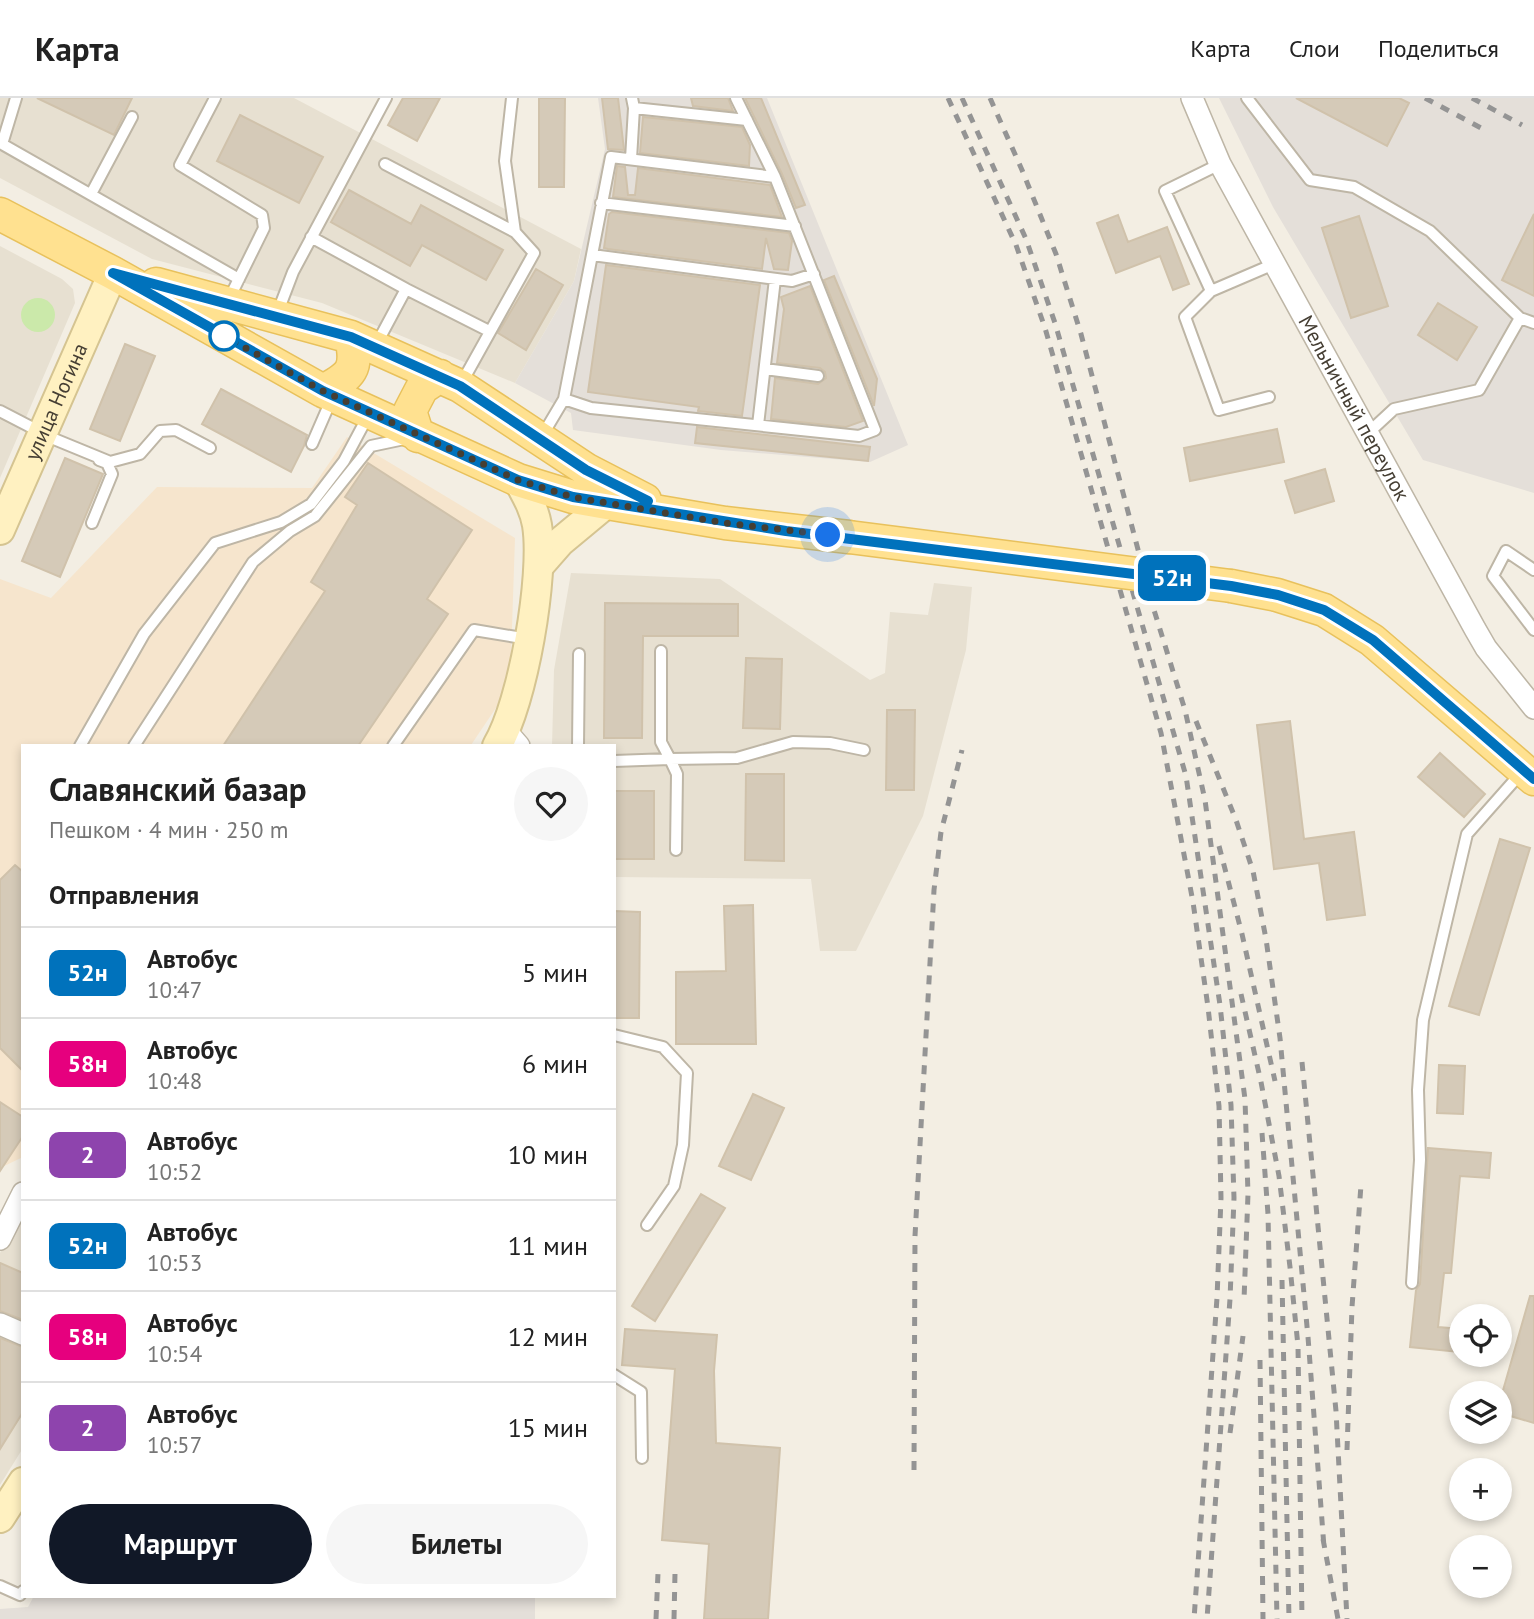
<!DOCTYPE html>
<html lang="ru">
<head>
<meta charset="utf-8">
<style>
	:root { --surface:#fff; --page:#f6f6f6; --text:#222; --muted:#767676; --line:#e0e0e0; --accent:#111827 }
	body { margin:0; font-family:"PT Sans",sans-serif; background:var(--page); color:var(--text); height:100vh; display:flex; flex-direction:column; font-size:26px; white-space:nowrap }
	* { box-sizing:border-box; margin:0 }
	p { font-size:23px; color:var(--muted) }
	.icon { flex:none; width:38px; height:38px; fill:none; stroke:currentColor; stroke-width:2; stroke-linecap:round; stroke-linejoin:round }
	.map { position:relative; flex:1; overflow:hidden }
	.sheet { position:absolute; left:21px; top:646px; width:595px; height:854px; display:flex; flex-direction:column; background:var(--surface); border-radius:0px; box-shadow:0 4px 10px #0003 }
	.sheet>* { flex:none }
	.badge { padding:0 14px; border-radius:10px; font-size:24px; line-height:46px }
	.controls { position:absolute; left:1449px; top:1206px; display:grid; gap:14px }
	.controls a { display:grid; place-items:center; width:63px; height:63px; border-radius:50%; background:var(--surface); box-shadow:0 4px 10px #0003; font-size:35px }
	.you { position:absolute; width:35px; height:35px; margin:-18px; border:5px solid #fff; border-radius:50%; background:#1a73e8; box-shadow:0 0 0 10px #1a73e833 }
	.map>.badge { position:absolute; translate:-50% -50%; box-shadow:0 0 0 4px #fff }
	h2 { padding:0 28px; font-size:26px; line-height:63px }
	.round { display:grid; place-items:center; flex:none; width:74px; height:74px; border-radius:37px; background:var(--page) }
	.overview { display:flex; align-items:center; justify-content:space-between; height:119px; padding:0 28px }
	h1 { font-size:33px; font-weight:700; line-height:52px }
	.action { display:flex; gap:14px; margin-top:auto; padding:14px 28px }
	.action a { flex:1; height:80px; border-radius:42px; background:var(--accent); color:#fff; font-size:28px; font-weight:700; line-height:80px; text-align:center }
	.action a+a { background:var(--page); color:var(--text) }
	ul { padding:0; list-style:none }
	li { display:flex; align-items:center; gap:21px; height:91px; padding:0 28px; border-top:2px solid var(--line) }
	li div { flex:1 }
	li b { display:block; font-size:26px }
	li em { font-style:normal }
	li .badge { min-width:77px; font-weight:700; text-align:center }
	header { display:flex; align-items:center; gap:42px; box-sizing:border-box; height:98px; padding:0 35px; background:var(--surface); border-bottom:2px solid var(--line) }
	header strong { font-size:33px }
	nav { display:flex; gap:38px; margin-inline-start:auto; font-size:24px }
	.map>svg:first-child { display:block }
	.residential { fill:#e7e0d1 }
	.commercial { fill:#f6e5cd }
	.industrial { fill:#e4dfd9 }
	.green { fill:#cbe9aa }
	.building { fill:#d5cab8; stroke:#d0c2ab; stroke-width:2 }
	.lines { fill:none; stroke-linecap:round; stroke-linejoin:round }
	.lane-casing { stroke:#beb6a6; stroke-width:14 }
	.street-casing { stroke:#beb6a6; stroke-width:24 }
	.secondary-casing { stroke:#d5c491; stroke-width:32 }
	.primary-casing { stroke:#e8c15c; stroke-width:35 }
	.lane { stroke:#fff; stroke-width:10 }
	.street { stroke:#fff; stroke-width:21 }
	.secondary { stroke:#fff1c1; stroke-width:28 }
	.primary { stroke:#ffe190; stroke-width:32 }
	.rail { stroke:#949494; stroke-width:5; stroke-dasharray:9 9; stroke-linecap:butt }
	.primary-bridge-casing { stroke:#e8c15c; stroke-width:35; stroke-linecap:butt }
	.primary-bridge { stroke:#ffe190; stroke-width:32 }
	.line-casing { stroke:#fff; stroke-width:16 }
	.line { stroke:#0072bc; stroke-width:10 }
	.walk { stroke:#453e33; stroke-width:7; stroke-dasharray:0 12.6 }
	.stop-dot { fill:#fff; stroke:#0072bc; stroke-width:3.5 }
	.labels { text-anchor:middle; stroke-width:5; stroke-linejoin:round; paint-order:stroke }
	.street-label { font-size:21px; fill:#453e33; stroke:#fff }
</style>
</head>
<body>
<header>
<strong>Карта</strong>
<nav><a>Карта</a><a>Слои</a><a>Поделиться</a></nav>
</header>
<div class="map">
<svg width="1534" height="1521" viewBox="0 0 1534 1521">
	<rect width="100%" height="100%" fill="#f3eee3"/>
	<path class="residential" d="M0 0H294L581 151 574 183 515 285 322 205 152 161 0 80Z
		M0 148 62 181 73 191 75 205 0 380Z
		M571 475 720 481 870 582 885 575 890 514 928 517 934 485 972 489 966 552 923 718 856 853H820L811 781 614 779V648H552L554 572Z
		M23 1110V1232L0 1220V1155Z
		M0 1232 23 1242V1350L0 1387Z"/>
	<path class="commercial" d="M347 339 515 440 510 589 471 647 23 648V1059L0 1070V481L51 500 157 389 312 390Z"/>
	<path class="industrial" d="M598 0H767L908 347 870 364 721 352 573 332 571 315 515 285 574 183 605 51Z
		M1219 0H1534V395L1423 362 1273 109Z
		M34 1498H535V1521H0V1511L28 1509Z"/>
	<path class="green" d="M21 217a17 17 0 1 1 34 0a17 17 0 1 1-34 0Z"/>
	<path class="building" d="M37 0H132L114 37Z
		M403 0H440L417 43 388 27Z
		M539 0H565L564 89H539Z
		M602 0H618L624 52 608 51Z
		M691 0H728L733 13 693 8Z
		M745 0H761L805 107 796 110 782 76Z
		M1296 0H1399L1409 5 1387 48Z
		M240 17 323 59 299 105 217 63Z
		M643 19 742 29 750 47 749 68 640 55Z
		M617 68 625 69 628 97H635L638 70 770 87 782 119 613 99Z
		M349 92 411 126 421 107 503 152 486 182 422 147 410 168 331 124Z
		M612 114 789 135 792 143 788 172 774 171 766 140 762 171 608 151 604 150 609 116Z
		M1534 116V198L1502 182Z
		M1118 117 1128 144 1167 129 1189 186 1173 192 1160 158 1116 175 1097 125Z
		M1359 118 1388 208 1351 220 1322 130Z
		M606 167 760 187 742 318 698 313 699 309 588 294Z
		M536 171 563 187 526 252 498 235Z
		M834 178 877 281 874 308 824 182Z
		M810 188 863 323 846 329 771 321 775 280 818 286 826 280 825 274 820 270 777 265 784 211 781 199Z
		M1438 205 1477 229 1457 262 1418 237Z
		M125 246 155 258 120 343 90 331Z
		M221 291 307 337 304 348 291 374 202 326Z
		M697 329 870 349 868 363 695 345Z
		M1277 331 1284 364 1190 383 1184 350Z
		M65 360 103 376 60 479 22 463Z
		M368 365 472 432 427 501 448 516 358 648H223L325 493 311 484 357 407 345 399Z
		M1325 371 1334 403 1295 415 1285 383Z
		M605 505 738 506V538H643L642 640H604Z
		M746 560 782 561 780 631 743 630Z
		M887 612H915L914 692H886Z
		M1290 623 1304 741 1354 734 1365 817 1327 822 1319 765 1274 771 1257 627Z
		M1440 655 1485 696 1464 719 1418 679Z
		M746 676H784V763L745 762Z
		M614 693H654V761H614Z
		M1500 741 1530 750 1479 917 1449 908Z
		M15 767 23 774V973L0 950V782Z
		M753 807 756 946H676V874L726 873 724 808Z
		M614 813 640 814 639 920H614Z
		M1439 967 1465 968 1463 1016 1437 1015Z
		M753 996 784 1010 751 1082 719 1068Z
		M0 1004 23 1019V1038L0 1073Z
		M1428 1050 1491 1055 1489 1080 1460 1078 1451 1175H1444L1438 1229 1461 1231 1459 1254 1410 1249 1416 1192 1420 1186Z
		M701 1096 725 1110 655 1223 632 1208Z
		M0 1165 23 1175V1222L0 1213Z
		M1530 1198H1534V1325L1500 1315V1303Z
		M625 1231 717 1237 714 1273 716 1345 780 1350 768 1521H704L709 1446 662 1442 675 1271 622 1267Z
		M0 1240 23 1249V1314L0 1351Z"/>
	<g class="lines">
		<g class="lane-casing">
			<path id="lane" d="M16 0 2 46 239 181
				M215 0 180 67 262 117 264 130 229 201
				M512 0 505 63 515 134
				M1247 0 1310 82 1354 89 1430 133 1520 220 1479 292 1394 311 1367 336
				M634 10 747 22
				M631 61 634 10 632 0
				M385 66 515 134 534 155 461 286
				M1220 66 1165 93 1211 193 1185 219 1219 312 1269 299
				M91 96 132 19
				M601 105 795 128
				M311 139 406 191
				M592 157 792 183 814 176
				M1211 193 1274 166
				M277 216 293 174 386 0
				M1520 220 1534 225
				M376 247 406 191 489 233
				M765 271 818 278
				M564 301 591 310 859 338 875 332 775 79 736 0
				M0 313 54 341 110 364 140 356 160 333 176 332 210 350
				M758 327 775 181
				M542 338 564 301 611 59 775 79
				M312 346 332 300
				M92 425 112 376 107 365 99 362
				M1534 472 1506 453 1493 478 1534 532
				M661 553V644L670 661 737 660 793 644 830 645 864 652
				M80 648 144 536 215 445 281 424 311 406 344 363 368 318
				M134 648 253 464 290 433 315 418 371 348 409 340
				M393 648 474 532 528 541
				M578 648 579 556
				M614 663 670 661 677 676 676 752
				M614 937 663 949 687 975 683 1047 674 1088 647 1127
				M1412 1185 1420 1062 1418 992 1423 922 1467 736 1521 675
				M614 1277 641 1294 642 1360
				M0 1488 20 1497 23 1493"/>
		</g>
		<g class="street-casing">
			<g id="street">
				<path id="s1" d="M1192 0 1220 66 1475 531 1486 550 1534 610"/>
				<path d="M506 633 519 648"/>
				<path d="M0 1141 23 1095"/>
				<path d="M0 1226 23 1236"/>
			</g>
		</g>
		<g class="secondary-casing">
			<g id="secondary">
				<path id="s2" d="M0 432 113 175"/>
				<path d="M539 468 560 444 607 405"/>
				<path d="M497 648C523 605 545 477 537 427 534 410 526 397 518 382"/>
				<path d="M0 1420 23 1384"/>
			</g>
		</g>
		<g class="primary-casing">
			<path id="primary" d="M0 116 113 175 323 293 518 382 573 399 607 405 725 425 849 439
				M156 186 351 239 460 288 587 372 645 402
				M323 293C352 277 358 272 351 239
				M418 338 410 313 422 290 440 278
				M1231 488 1277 497 1324 512 1372 542 1534 681"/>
		</g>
		<use href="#lane" class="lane"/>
		<use href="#street" class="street"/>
		<use href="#secondary" class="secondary"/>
		<use href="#primary" class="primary"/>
		<path class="rail" d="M948 0 1016 147 1045 230 1161 635 1193 804 1208 909 1219 1008 1221 1100 1217 1200 1194 1521
			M962 0 1026 141 1055 225 1186 678 1220 907 1231 1007 1234 1100 1230 1201 1207 1521
			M990 0 1022 72 1056 156 1081 236 1154 512 1185 612 1205 702 1245 1001 1248 1096 1244 1202
			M1425 0 1483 31
			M1472 0 1522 27
			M1196 623 1236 722 1253 773 1266 841 1280 940 1308 1239 1324 1449
			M1219 748 1242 836 1275 983
			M1241 896 1261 984 1279 1078 1290 1169 1298 1248 1302 1521
			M1302 964 1336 1313 1347 1521
			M1262 1035 1268 1116 1277 1521
			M1282 1182 1289 1521
			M1260 1262 1263 1521
			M1230 1335 1243 1238
			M1347 1352 1352 1209 1361 1087
			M914 1372 915 1138 934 792 941 734 962 652
			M1323 1441 1338 1521
			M656 1521 658 1475
			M674 1521 675 1475"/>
		<g class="primary-bridge-casing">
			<path id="primary-bridge" d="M849 439 1231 488"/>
		</g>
		<use href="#primary-bridge" class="primary-bridge"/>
	</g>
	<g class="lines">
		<g class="line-casing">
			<path id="line" d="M648 403 586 372 460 288 351 239 113 175 323 293 518 382 573 399 786 433 1231 488 1278 497 1324 512 1373 542 1534 681"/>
		</g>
		<use href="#line" class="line"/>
		<path class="walk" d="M224 238 323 293 518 382 573 399 607 405 725 425 828 437"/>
	</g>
	<circle class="stop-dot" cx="224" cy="238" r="14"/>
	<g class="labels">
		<g class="street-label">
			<text dy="7" stroke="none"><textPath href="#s2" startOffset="140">улица Ногина</textPath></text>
			<text dy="7" stroke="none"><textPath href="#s1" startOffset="350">Мельничный переулок</textPath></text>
		</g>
	</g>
</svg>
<div class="controls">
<a><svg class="icon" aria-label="locate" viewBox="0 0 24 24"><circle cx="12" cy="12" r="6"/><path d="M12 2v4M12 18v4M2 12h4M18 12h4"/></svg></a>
<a><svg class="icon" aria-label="layers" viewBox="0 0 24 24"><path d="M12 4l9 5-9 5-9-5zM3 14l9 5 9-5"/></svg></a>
<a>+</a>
<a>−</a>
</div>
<div class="you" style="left:828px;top:437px"></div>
<b class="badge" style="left:1172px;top:480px;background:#0072bc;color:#fff">52н</b>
<section class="sheet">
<div class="overview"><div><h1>Славянский базар</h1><p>Пешком · 4 мин · 250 m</p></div><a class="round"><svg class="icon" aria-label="heart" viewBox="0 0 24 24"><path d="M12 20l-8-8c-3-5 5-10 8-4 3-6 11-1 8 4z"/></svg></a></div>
<h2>Отправления</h2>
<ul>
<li><span class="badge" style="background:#0072bc;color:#fff">52н</span><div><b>Автобус</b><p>10:47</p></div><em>5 мин</em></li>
<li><span class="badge" style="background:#e6007e;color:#fff">58н</span><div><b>Автобус</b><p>10:48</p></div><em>6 мин</em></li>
<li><span class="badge" style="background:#8e44ad;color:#fff">2</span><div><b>Автобус</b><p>10:52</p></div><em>10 мин</em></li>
<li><span class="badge" style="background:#0072bc;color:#fff">52н</span><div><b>Автобус</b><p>10:53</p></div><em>11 мин</em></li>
<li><span class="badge" style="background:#e6007e;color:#fff">58н</span><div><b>Автобус</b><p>10:54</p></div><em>12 мин</em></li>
<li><span class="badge" style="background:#8e44ad;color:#fff">2</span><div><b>Автобус</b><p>10:57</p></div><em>15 мин</em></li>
</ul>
<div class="action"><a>Маршрут</a><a>Билеты</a></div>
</section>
</div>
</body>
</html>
